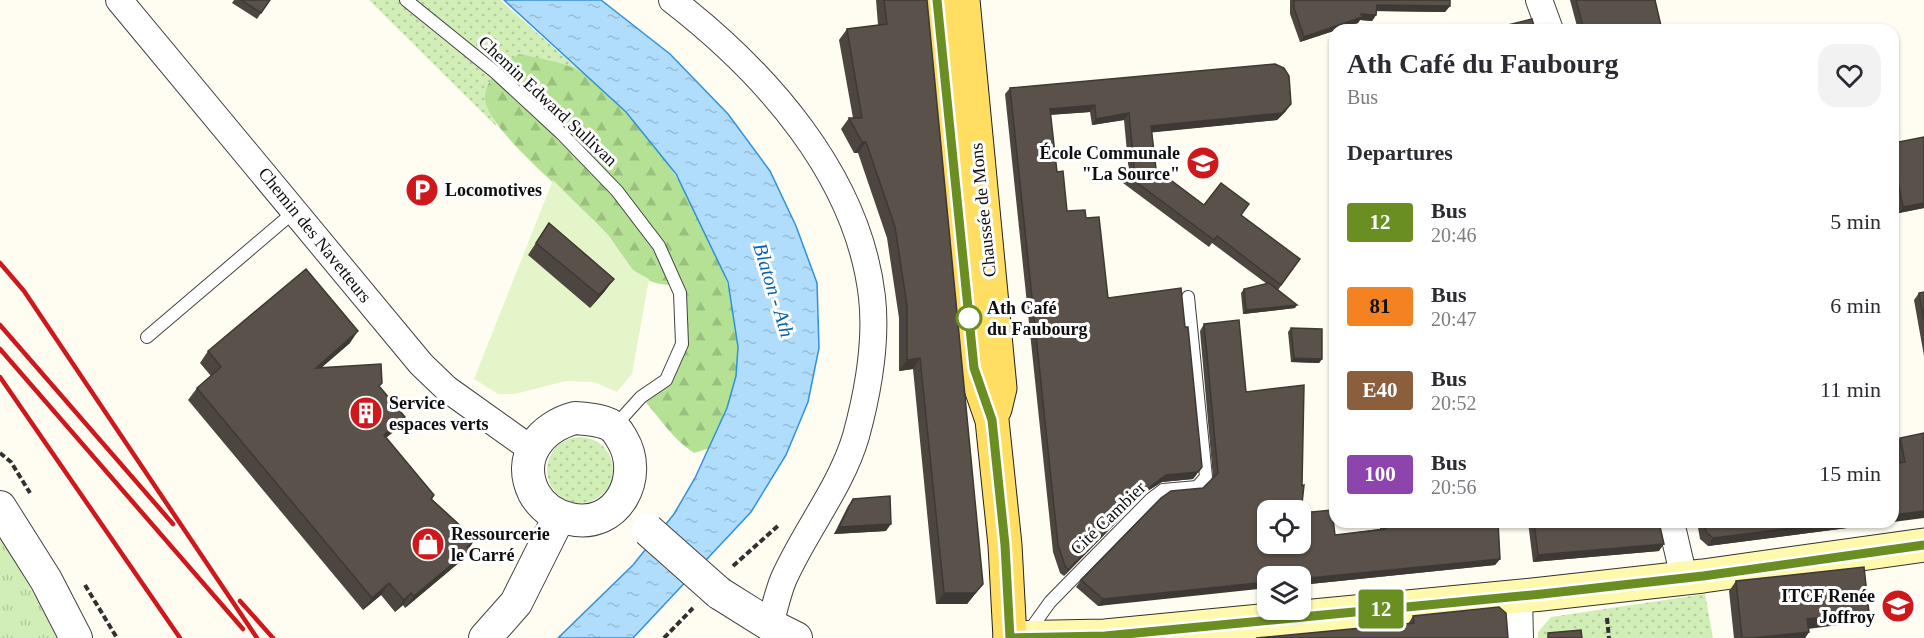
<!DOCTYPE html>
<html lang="en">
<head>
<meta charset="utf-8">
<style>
	:root { --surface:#fff; --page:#f2f2f3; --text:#2b2b33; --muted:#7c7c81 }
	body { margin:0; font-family:"Times New Roman",serif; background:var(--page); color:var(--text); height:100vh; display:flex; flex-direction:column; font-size:22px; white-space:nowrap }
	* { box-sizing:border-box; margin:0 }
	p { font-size:20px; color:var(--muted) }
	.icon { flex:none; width:33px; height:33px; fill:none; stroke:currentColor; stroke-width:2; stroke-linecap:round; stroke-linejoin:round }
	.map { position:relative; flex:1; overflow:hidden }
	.details { position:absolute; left:1329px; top:24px; width:570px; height:504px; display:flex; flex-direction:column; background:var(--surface); border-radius:18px; box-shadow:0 2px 4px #0004 }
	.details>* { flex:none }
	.badge { padding:0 12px; border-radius:4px; font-size:21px; line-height:39px }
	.buttons { position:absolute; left:1257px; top:500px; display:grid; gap:12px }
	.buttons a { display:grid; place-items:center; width:54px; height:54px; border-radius:12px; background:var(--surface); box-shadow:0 2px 4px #0004; font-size:30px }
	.map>.badge { position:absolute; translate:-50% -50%; box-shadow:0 0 0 3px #fff }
	h2 { padding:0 18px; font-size:22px; line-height:54px }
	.round { display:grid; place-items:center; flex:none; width:63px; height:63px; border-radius:18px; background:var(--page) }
	.head { display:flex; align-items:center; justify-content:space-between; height:102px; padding:0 18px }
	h1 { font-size:28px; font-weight:800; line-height:45px }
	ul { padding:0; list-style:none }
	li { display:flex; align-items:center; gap:18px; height:84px; padding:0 18px }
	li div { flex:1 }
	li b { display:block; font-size:22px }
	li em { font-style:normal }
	li .badge { min-width:66px; font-weight:700; text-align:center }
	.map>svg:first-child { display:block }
	.grass { fill:url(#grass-dots) }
	.forest { fill:url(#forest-firs) }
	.park { fill:url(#park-tufts) }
	.pitch { fill:#e4f5c9 }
	.water { fill:url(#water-ripples); stroke:#3091db; stroke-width:1.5 }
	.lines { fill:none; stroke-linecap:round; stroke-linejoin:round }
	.service-casing { stroke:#424242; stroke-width:14 }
	.minor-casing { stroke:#424242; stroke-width:28 }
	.tertiary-casing { stroke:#424242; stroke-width:34 }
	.secondary-casing { stroke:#313131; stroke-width:35 }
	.primary-casing { stroke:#202020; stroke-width:35 }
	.path { stroke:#313131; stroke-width:4; stroke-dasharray:6 3; stroke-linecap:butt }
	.service { stroke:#fff; stroke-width:12 }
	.minor { stroke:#fff; stroke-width:26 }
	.tertiary { stroke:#fff; stroke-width:32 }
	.secondary { stroke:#fff9ad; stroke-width:33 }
	.primary { stroke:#ffde62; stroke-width:33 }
	.rail { stroke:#cf181b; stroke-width:4.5 }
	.tertiary-bridge-casing { stroke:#424242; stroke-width:34; stroke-linecap:butt }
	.tertiary-bridge { stroke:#fff; stroke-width:32 }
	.wall { fill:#4d4640 }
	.shaded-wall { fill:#3e3934 }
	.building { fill:#59514a; stroke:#3e3934; stroke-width:1.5; fill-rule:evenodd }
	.line-casing { stroke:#fff; stroke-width:14 }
	.line { stroke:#6b8e23; stroke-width:9 }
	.stop-dot { fill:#fff; stroke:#6b8e23; stroke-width:3 }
	.labels { text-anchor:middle; stroke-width:6; stroke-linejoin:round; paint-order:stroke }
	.street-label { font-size:18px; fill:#0f0f0f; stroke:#fff }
	.poi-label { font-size:18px; font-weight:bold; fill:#0f0f0f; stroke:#fff; text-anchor:start }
	.stop-label { font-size:18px; font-weight:bold; fill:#0f0f0f; stroke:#fff; text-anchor:start }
	.water-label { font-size:20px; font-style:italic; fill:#0a62b0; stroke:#fff }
</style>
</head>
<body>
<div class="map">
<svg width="1924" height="638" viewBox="0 0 1924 638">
	<defs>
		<pattern id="grass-dots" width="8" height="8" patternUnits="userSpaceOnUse" patternTransform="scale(1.5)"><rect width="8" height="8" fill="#d2eeb7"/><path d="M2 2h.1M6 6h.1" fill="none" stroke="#b3cb9c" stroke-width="1.8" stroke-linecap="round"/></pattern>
		<pattern id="forest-firs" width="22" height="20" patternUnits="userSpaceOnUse" patternTransform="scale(1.5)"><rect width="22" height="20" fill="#b4e194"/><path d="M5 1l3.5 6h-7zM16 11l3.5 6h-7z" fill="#9ac07e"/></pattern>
		<pattern id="park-tufts" width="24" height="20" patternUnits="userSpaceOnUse" patternTransform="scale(1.5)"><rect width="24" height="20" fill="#d2eeb7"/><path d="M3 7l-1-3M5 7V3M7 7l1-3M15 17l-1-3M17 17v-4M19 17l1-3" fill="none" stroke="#b3cb9c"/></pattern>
		<pattern id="water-ripples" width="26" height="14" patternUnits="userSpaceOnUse" patternTransform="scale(1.5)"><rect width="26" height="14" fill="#b1ddfc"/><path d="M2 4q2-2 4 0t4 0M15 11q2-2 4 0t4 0" fill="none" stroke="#97bcd7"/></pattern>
	</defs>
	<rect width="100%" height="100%" fill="#fffdf2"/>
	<path class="grass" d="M369 0H500L580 71 519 54 486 102 497 127Z
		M547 470a33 33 0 1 1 66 0a33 33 0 1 1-66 0Z
		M1705 594 1713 638H1538V632L1551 617Z"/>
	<path class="forest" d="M519 54C538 58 563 62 580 71 591 78 602 90 611 98 677 159 751 283 736 376 732 401 720 425 710 448L694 453C672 439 659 416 641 397L666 380 682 344 676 284C660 287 647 281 634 271 623 262 617 245 607 234 580 204 496 138 486 104 480 82 504 65 519 54Z"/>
	<path class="park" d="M0 536 60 638H0Z"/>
	<path class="pitch" d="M553 180 608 235 633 270 649 279 632 374 617 392 594 382 566 381 515 394H498L474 379Z"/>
	<path class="water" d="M504 0H601L670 54 728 114 770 171 796 226 817 283 819 348 808 402 786 455 751 512 633 638H558L633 565 674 514 695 478 727 408 736 376 738 347 728 282 676 174 626 112Z"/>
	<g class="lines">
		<g class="service-casing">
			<path id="service" d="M406 0 495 72 561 133 617 191 659 246 680 293 682 344 666 380 641 397 614 427
				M147 337 295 211
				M1027 634 1050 602 1151 499 1163 490 1197 487 1206 477 1188 297"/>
		</g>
		<g class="minor-casing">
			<path id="minor" d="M119 0 421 364 447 389 531 449
				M672 0C765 72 858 175 872 297 877 342 868 392 856 436 841 487 806 529 784 578 778 592 774 610 770 625
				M1539 0 1550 30
				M1671 522 1684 578
				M1519 596 1520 638"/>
		</g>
		<g class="tertiary-casing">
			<path id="tertiary" d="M575 418C586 419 606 420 614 428 617 430 620 436 622 439 645 477 617 530 570 519 555 516 542 507 534 493 516 457 541 427 575 418Z
				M0 507 46 580 76 638
				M719 593 770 625 796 638
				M485 638 516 603 559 517"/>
		</g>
		<g class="secondary-casing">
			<path id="secondary" d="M1010 638 1105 636 1542 594 1703 576 1924 545"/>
		</g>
		<g class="primary-casing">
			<path id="primary" d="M937 0 974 368 992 420 1005 545 1010 638
				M963 0 1000 388 995 409"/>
		</g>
		<path class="path" d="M0 453 11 462 30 493
			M733 566 779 525
			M85 585 117 638
			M1607 618 1609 638
			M664 638 693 608"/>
		<use href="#service" class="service"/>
		<use href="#minor" class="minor"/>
		<use href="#tertiary" class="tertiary"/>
		<use href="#secondary" class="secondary"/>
		<use href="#primary" class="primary"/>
		<path class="rail" d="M0 263 24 291 257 638
			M0 325 173 524
			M0 349 243 629
			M0 377 180 638
			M240 601 273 638"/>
		<g class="tertiary-bridge-casing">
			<path id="tertiary-bridge" d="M648 530 719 593"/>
		</g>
		<use href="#tertiary-bridge" class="tertiary-bridge"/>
	</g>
	<path class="wall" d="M234 0H270L257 19 232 3Z
		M876 0H927L983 584 967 604H936L913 369 899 371V318L887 238 858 153H854L841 129 849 118H853L839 40 847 29 878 25Z
		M1290 0H1450V6L1445 12 1376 11V15L1372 21 1360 20 1358 23 1300 42 1290 14Z
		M1570 0H1655L1662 30H1578Z
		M1010 88 1286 111 1277 120 1152 132 1156 169 1204 205 1241 215 1300 259 1278 290 1295 308 1243 314 1241 293 1244 289 1267 284 1212 243 1209 247 1123 183 1129 174 1124 120 1092 125 1090 112 1050 115 1057 172 1067 211 1086 218 1108 298 1197 474 1193 479 1162 482 1146 492 1064 576 1060 573 1053 552 1005 94Z
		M1335 105V117L1333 108Z
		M1924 137V208L1899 213 1893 184V143Z
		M549 223 605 291 590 308 528 255Z
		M1924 292V356L1914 300 1919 293Z
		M1204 324 1246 392 1301 513 1335 535 1380 529 1379 522H1498L1500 559 1495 565 1300 585V576L1098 606 1076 587 1081 580 1203 488 1213 478 1200 331Z
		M1291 328 1322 359 1319 363 1291 362 1288 332Z
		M350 343 321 368 380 387 397 429 386 438 434 495 432 499 475 539 461 561 405 608 403 605 395 612 381 595 363 610 188 400 197 388 211 376 200 363 208 351Z
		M1900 438 1924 518 1898 463 1895 445Z
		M853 499 886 531 834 534 848 506Z
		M1528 522H1659V551L1533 562Z
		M1697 522H1893L1708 546 1700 539Z
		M1736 581 1862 622 1808 629 1809 632 1805 638H1734L1729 591Z
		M1413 616 1508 638 1408 624Z"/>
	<path class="shaded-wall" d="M1377 5 1450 6 1445 12 1373 11Z
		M1361 14 1376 15 1372 21 1360 20 1358 23 1300 42 1304 37Z
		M1291 104 1286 111 1277 120 1147 133 1151 126Z
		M1095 105 1090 112 1045 115 1050 109Z
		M1129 113 1124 120 1092 125 1096 119Z
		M862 142H866L858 153H854Z
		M1924 203V208L1899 213 1903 207Z
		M614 279 605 291 590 308 599 295Z
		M1297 305 1295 308 1243 314 1246 310Z
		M358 331 350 343 307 380 316 368Z
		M920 358 913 369 899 371 907 360Z
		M1294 358 1322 359 1319 363 1291 362Z
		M405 417 397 429 375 446 384 435Z
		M1202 467 1193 479 1162 482 1146 492 1064 576 1068 570 1151 486 1166 475Z
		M1924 511V518L1893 522V515Z
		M1840 522H1893L1708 546 1713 538Z
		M891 524 886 531 834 534 839 527Z
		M475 539 461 561 405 608 414 596Z
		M1664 544 1659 551 1533 562 1538 555Z
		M1500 559 1495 565 1300 585V579Z
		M1268 582V588L1098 606 1103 599Z
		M389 583 381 595 363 610 372 598Z
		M983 584 967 604H936L944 593Z
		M411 593 403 605 395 612 404 600Z
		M1869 612 1862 622 1800 629 1807 619Z
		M1809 632 1805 638H1752Z"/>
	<path class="building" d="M241 0H270L261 13Z
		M884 0H927L983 584 975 593H944L920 358 907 360V306L895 227 866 142H862L849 118H862L847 29 887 24Z
		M1294 0H1450V6L1377 5 1376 15 1361 14 1362 17 1304 37 1294 8Z
		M1576 0H1655L1662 30H1584Z
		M1532 19 1535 30H1488Z
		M1275 64 1284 68 1289 76 1291 104 1282 113 1151 126 1156 169 1204 205 1221 183 1249 204 1241 215 1300 259 1281 285 1217 236 1214 240 1128 176 1134 168 1129 113 1096 119 1095 105 1050 109 1057 172 1063 171 1067 211 1085 210 1086 218 1099 217 1108 298 1181 288 1185 327H1188L1202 467 1198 472 1166 475 1151 486 1068 570 1065 566 1058 545 1010 88Z
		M1924 137V203L1903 207 1896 171 1893 172V143Z
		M549 223 614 279 599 295 536 243Z
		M306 269 358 331 316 368 381 364 382 383 379 386 405 417 384 435 434 495 431 499 475 539 467 547 469 550 414 596 411 593 404 600 389 583 372 598 197 388 221 367 208 351Z
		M1269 283 1297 305 1246 310 1244 289Z
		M1924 292V320L1919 293Z
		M1239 320 1246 392 1304 385 1302 486 1304 485 1301 513 1332 510 1335 535 1386 529 1385 522H1498L1500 559 1300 579V576H1268V582L1103 599 1081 580 1161 498 1171 491 1203 488 1218 473 1204 324ZM1268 510H1300V543H1268Z
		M1291 328 1322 329V359L1294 358Z
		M1924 433V511L1893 515V464L1905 462 1900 438Z
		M890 496 891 524 839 527 853 499Z
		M1534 522H1659L1664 544 1538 555Z
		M1704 522H1840L1713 538 1706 532Z
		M1864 567 1869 612 1807 619 1809 632 1752 638H1742L1736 581Z
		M1499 607 1506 613 1508 638H1256L1414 623 1413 616Z
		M1581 630 1582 638H1548V633Z"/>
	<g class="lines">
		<g class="line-casing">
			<path id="line" d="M937 0 974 368 992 420 1005 545 1010 638 1105 636 1542 594 1703 576 1924 545"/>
		</g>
		<use href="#line" class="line"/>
	</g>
	<defs>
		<g id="school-disc" transform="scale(1.725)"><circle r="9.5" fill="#cf181b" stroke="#fff"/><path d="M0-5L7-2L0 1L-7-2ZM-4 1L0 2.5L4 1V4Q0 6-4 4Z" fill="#fff"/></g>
		<g id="parking-disc" transform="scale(1.725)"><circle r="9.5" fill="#cf181b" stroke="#fff"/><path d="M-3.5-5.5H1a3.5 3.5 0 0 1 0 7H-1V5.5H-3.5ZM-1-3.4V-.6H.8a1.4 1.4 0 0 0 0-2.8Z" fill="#fff"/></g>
		<g id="building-disc" transform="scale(1.725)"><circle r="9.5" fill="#cf181b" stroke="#fff"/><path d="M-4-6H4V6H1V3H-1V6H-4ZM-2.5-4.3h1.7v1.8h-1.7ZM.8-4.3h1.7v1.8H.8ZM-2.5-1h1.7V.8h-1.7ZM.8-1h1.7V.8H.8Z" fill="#fff"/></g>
		<g id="shop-disc" transform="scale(1.725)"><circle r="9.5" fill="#cf181b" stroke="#fff"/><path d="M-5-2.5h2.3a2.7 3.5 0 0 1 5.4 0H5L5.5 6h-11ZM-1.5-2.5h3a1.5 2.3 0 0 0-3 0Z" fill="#fff"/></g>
	</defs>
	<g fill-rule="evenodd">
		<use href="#school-disc" x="1203" y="163"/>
		<use href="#parking-disc" x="422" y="190"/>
		<use href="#building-disc" x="366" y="413"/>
		<use href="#shop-disc" x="428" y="544"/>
		<use href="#school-disc" x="1898" y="606"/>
	</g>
	<circle class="stop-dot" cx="969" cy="318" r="12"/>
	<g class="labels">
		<g class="street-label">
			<text transform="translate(548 101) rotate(43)" y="6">Chemin Edward Sullivan</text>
			<text transform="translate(983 210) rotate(-96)" y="6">Chaussée de Mons</text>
			<text transform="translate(315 235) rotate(51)" y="6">Chemin des Navetteurs</text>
			<text transform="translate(1108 518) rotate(-44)" y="6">Cité Cambier</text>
		</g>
		<g class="poi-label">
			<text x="1180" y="159" text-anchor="end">École Communale<tspan x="1180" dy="21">"La Source"</tspan></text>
			<text x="445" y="196">Locomotives</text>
			<text x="389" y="409">Service<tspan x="389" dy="21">espaces verts</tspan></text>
			<text x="451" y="540">Ressourcerie<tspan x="451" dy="21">le Carré</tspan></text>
			<text x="1875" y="602" text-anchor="end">ITCF Renée<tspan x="1875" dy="21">Joffroy</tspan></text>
		</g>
		<g class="stop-label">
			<text x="987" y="314">Ath Café<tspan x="987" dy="21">du Faubourg</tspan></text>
		</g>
		<g class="water-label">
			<text transform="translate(774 290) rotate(73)" y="7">Blaton - Ath</text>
		</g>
	</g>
</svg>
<div class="buttons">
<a><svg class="icon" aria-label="locate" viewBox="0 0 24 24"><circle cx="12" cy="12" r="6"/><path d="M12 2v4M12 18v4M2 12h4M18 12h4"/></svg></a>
<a><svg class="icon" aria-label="layers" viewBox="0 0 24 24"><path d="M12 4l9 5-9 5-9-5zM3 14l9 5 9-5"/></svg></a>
</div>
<b class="badge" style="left:1381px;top:609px;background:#6b8e23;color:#fff">12</b>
<section class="details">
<div class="head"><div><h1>Ath Café du Faubourg</h1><p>Bus</p></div><a class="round"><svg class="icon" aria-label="heart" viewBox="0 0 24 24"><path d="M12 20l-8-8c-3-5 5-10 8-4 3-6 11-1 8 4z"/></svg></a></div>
<h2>Departures</h2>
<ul>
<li><span class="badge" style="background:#6b8e23;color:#fff">12</span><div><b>Bus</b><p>20:46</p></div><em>5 min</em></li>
<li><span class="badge" style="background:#f58220;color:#111">81</span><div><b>Bus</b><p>20:47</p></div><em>6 min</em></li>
<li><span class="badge" style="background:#8b5e3c;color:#fff">E40</span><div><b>Bus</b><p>20:52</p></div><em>11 min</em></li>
<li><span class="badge" style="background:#8e44ad;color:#fff">100</span><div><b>Bus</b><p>20:56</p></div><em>15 min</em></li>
</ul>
</section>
</div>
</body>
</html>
